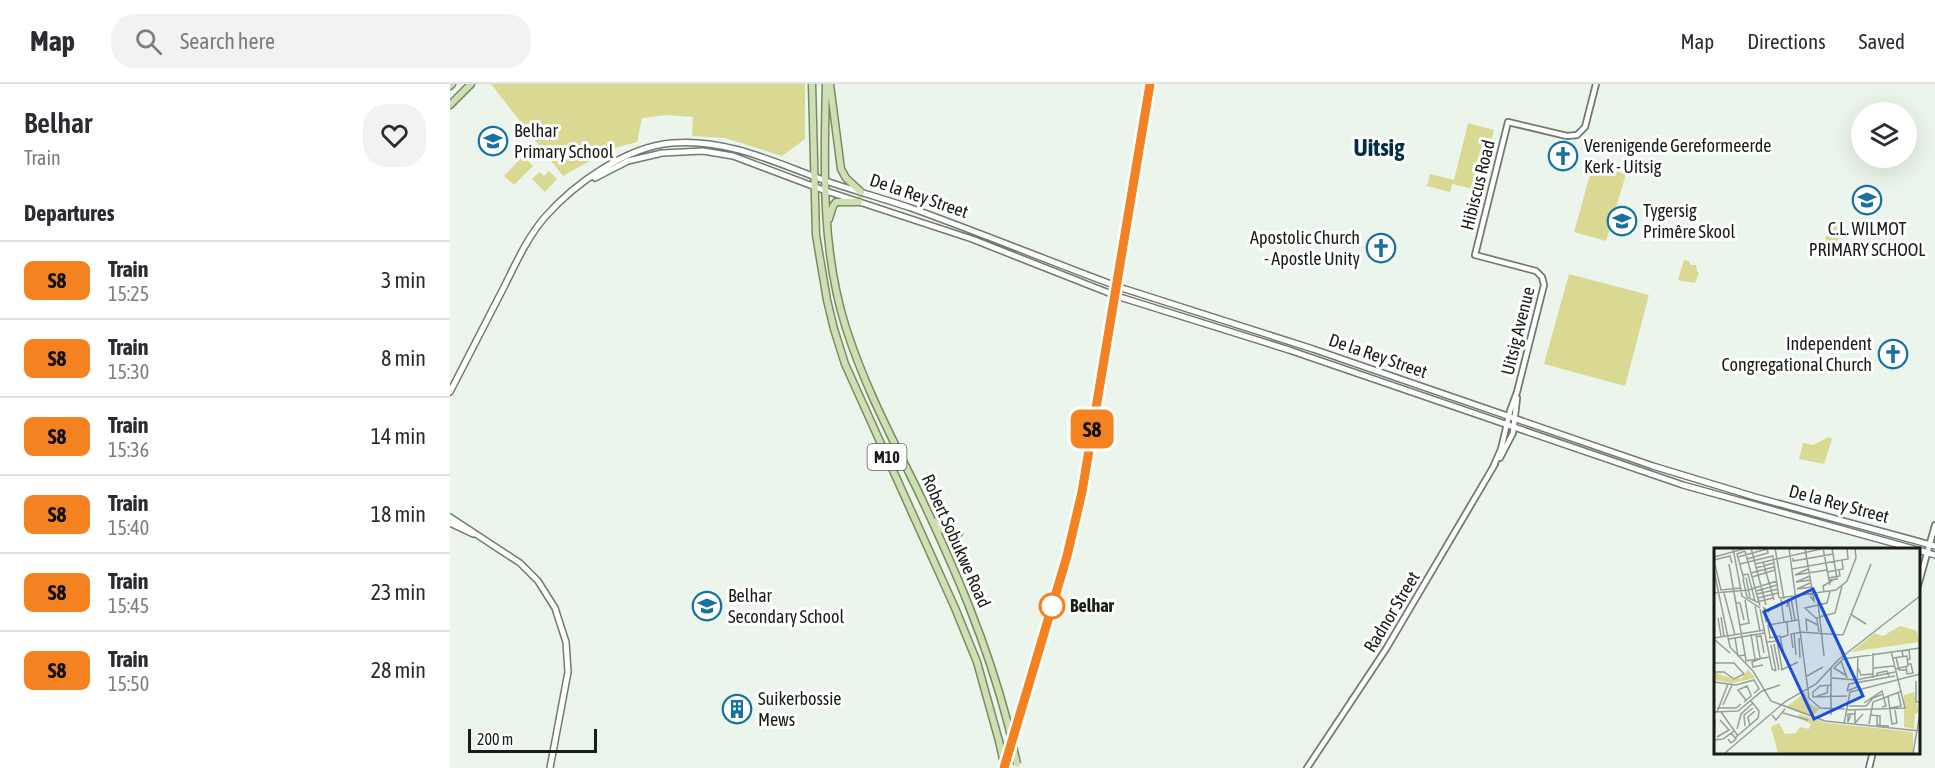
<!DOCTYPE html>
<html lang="en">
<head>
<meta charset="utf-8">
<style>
	:root { --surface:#fff; --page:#f2f2f3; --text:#2b2b33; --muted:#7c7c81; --line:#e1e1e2 }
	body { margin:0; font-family:"Asap Condensed",sans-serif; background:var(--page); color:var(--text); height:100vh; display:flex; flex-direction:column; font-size:22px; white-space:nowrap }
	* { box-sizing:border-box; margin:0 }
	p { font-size:20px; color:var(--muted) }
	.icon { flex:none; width:33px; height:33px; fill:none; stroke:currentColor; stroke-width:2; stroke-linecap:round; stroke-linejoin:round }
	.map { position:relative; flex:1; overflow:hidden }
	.drawer { display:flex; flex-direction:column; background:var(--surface); width:450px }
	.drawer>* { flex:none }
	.badge { padding:0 12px; border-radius:9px; font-size:21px; line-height:39px }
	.tools { position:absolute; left:1401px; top:18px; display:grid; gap:12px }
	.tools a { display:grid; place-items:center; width:66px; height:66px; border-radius:50%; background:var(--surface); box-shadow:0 6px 24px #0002; font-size:30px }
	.scale { position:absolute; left:18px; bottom:15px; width:129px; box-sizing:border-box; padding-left:6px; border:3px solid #191c18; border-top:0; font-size:16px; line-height:21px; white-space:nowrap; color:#191c18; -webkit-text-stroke:4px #fff; paint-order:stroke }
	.map>.badge { position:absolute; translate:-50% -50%; box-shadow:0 0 0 3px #fff }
	h2 { padding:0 24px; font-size:22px; line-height:54px }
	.round { display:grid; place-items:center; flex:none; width:63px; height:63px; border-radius:24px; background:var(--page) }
	.headline { display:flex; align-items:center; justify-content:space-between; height:102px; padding:0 24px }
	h1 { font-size:28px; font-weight:600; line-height:45px }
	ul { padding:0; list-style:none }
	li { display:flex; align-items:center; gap:18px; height:78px; padding:0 24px; border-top:2px solid var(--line) }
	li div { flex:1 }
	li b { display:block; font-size:22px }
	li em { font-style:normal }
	li .badge { min-width:66px; font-weight:700; text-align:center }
	header { display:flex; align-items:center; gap:36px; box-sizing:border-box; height:84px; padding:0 30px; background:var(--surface); border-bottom:2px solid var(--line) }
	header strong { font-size:28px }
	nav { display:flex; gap:33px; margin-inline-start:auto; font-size:21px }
	.search { width:420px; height:54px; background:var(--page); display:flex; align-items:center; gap:15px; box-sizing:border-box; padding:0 21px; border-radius:24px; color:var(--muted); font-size:22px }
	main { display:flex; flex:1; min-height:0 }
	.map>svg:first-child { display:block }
	.green { fill:#d9d993 }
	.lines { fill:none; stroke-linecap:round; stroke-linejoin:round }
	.tertiary-casing { stroke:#717a71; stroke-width:8 }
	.secondary-casing { stroke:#717a71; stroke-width:8 }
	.primary-casing { stroke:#798c5e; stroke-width:9 }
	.tertiary { stroke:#fff; stroke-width:4.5 }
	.secondary { stroke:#fff; stroke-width:5 }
	.primary { stroke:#cedfb5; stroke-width:6 }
	.rail { stroke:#4c504b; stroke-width:1.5; stroke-dasharray:3 6; stroke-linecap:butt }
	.secondary-bridge-casing { stroke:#717a71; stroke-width:8; stroke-linecap:butt }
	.primary-bridge-casing { stroke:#798c5e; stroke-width:9; stroke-linecap:butt }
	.secondary-bridge { stroke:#fff; stroke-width:5 }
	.primary-bridge { stroke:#cedfb5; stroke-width:6 }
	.line-casing { stroke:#fff; stroke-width:14 }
	.line { stroke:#f58220; stroke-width:9 }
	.stop-dot { fill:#fff; stroke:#f58220; stroke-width:3 }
	.labels { text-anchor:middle; stroke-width:6; stroke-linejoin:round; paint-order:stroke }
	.shield { fill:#fff; stroke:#5e605d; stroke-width:1.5 }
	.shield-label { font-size:16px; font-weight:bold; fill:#191c18 }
	.poi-label { font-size:18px; fill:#191c18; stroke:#fff; text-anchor:start }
	.street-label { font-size:18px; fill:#191c18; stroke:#fff }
	.stop-label { font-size:18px; font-weight:bold; fill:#191c18; stroke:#fff; text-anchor:start }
	.district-label { font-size:24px; font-weight:bold; fill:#032e44; stroke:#fff }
	.inset-road { fill:none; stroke:#979e97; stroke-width:1.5 }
	.view { fill:#1d4ed8; fill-opacity:0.15; stroke:#1d4ed8; stroke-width:3 }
	.inset-edge { fill:none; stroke:#191c18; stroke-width:3 }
</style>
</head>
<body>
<header>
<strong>Map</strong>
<div class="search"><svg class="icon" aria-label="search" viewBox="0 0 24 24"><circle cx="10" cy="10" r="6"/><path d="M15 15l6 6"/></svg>Search here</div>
<nav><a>Map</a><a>Directions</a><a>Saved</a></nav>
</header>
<main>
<section class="drawer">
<div class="headline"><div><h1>Belhar</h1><p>Train</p></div><a class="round"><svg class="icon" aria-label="heart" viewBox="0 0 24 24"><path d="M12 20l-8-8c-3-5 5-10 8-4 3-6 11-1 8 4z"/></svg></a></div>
<h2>Departures</h2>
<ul>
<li><span class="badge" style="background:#f58220;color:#111">S8</span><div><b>Train</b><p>15:25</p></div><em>3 min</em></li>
<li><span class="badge" style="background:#f58220;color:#111">S8</span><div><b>Train</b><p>15:30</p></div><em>8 min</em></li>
<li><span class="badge" style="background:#f58220;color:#111">S8</span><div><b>Train</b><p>15:36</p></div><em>14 min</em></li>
<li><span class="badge" style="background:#f58220;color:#111">S8</span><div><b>Train</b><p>15:40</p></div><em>18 min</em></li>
<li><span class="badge" style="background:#f58220;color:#111">S8</span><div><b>Train</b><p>15:45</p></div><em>23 min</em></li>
<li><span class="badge" style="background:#f58220;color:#111">S8</span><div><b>Train</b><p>15:50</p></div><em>28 min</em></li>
</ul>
</section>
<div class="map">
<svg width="1485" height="684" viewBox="0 0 1485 684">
	<rect width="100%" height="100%" fill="#ebf5eb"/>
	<path class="green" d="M41 0H355V55L332 72 275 54 242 52 243 33 216 31 192 34 187 58 161 65 113 92Z
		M1018 39 1044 46 1028 106 1002 100 1000 108 977 102 980 90 1004 96Z
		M73 72 83 82 64 101 54 92Z
		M1143 80 1176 90 1156 157 1124 148Z
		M99 87 107 95 95 108 82 95 89 88 94 92Z
		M1381 135 1393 138 1387 160 1375 157Z
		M1234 176 1239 177 1241 181H1246L1247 187 1249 189 1245 199 1228 196Z
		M1119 190 1199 211 1175 302 1094 280Z
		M1379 353 1382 355 1374 380 1349 375 1353 359 1363 361Z"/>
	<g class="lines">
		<g class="tertiary-casing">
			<path id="tertiary" d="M1050 374 1063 349 1067 314
				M1044 381 1051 365 1060 327 1067 308 1094 201 1092 193 1086 187 1025 171 1058 38 1117 52 1127 51 1135 43 1146 0
				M1468 502 1485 441
				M857 684 936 565 1045 380
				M1419 684 1423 668"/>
		</g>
		<g class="secondary-casing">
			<path id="secondary" d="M145 94 178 77 212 69 253 67 283 72 376 107 522 155 659 209
				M675 205 863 265 1203 382 1305 413 1485 462
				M673 214 839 266 1233 401 1464 465
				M0 308C18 273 36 238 54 203 66 179 77 154 95 133 125 99 176 63 222 59 278 54 328 80 379 98 406 107 434 115 461 124 528 148 594 175 661 200
				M0 433 70 479 88 497 105 524 116 558 118 588 100 684
				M0 439 23 450
				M1468 466 1485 471"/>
		</g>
		<g class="primary-casing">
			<path id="primary" d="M362 0 366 151 377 216 384 245 395 280 505 524 527 578 549 657
				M376 0C374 81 371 166 396 244 414 301 442 354 468 407 505 485 536 556 558 640
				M380 0 391 85 396 94 411 108
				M0 2 2 0
				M0 21 21 0
				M379 135 383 122 386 118H409
				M485 438 493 446 509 449"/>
		</g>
		<use href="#tertiary" class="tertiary"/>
		<use href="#secondary" class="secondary"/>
		<use href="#primary" class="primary"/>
		<path class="rail" d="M551 684 624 430 698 0"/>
		<g class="secondary-bridge-casing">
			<path id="secondary-bridge" d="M661 200 675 205
				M659 209 673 214"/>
		</g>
		<g class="primary-bridge-casing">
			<path id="primary-bridge" d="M558 640 567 680
				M549 657 555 684"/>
		</g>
		<use href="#secondary-bridge" class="secondary-bridge"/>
		<use href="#primary-bridge" class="primary-bridge"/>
	</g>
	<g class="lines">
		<g class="line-casing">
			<path id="line" d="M554 684 617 472 632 408 700 0"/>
		</g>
		<use href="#line" class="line"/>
	</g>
	<defs>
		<g id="school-ring" transform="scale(1.5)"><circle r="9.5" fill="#fff" stroke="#1772a1" stroke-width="1.5"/><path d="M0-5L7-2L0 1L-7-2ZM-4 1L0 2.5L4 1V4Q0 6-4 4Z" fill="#1772a1"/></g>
		<g id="church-ring" transform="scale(1.5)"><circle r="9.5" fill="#fff" stroke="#1772a1" stroke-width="1.5"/><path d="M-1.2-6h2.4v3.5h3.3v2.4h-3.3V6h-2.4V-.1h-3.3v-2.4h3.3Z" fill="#1772a1"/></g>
		<g id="building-ring" transform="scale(1.5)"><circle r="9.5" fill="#fff" stroke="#1772a1" stroke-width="1.5"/><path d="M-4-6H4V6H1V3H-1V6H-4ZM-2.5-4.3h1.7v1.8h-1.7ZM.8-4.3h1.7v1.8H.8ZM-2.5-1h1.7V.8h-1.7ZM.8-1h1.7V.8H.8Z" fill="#1772a1"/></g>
	</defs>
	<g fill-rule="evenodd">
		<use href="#school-ring" x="43" y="57"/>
		<use href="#church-ring" x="1113" y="72"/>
		<use href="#school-ring" x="1417" y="116"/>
		<use href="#school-ring" x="1172" y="137"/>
		<use href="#church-ring" x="931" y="164"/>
		<use href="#church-ring" x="1443" y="270"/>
		<use href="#school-ring" x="257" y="522"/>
		<use href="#building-ring" x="287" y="625"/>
	</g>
	<circle class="stop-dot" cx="602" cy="522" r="12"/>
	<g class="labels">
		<rect class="shield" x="417.5" y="360" width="39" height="26" rx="4.5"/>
		<g class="shield-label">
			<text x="437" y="379">M10</text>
		</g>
		<g class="poi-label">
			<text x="64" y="53">Belhar<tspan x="64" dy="21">Primary School</tspan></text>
			<text x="1134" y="68">Verenigende Gereformeerde<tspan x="1134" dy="21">Kerk - Uitsig</tspan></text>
			<text x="1193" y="133">Tygersig<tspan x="1193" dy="21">Primêre Skool</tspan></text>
			<text x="1417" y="151" text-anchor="middle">C.L. WILMOT<tspan x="1417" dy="21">PRIMARY SCHOOL</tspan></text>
			<text x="910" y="160" text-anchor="end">Apostolic Church<tspan x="910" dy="21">- Apostle Unity</tspan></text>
			<text x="1422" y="266" text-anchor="end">Independent<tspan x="1422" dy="21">Congregational Church</tspan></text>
			<text x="278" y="518">Belhar<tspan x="278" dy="21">Secondary School</tspan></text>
			<text x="308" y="621">Suikerbossie<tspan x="308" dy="21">Mews</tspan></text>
		</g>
		<g class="street-label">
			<text transform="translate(1028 101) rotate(-76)" y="6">Hibiscus Road</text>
			<text transform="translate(469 112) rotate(19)" y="6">De la Rey Street</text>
			<text transform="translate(1068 247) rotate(-76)" y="6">Uitsig Avenue</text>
			<text transform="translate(928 272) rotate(19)" y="6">De la Rey Street</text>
			<text transform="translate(1389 420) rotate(15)" y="6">De la Rey Street</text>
			<text transform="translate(506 457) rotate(66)" y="6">Robert Sobukwe Road</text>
			<text transform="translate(942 528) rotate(-59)" y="6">Radnor Street</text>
		</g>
		<g class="stop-label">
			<text x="620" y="528">Belhar</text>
		</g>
		<g class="district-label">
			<text x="929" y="72">Uitsig</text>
		</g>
	</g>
	<g transform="translate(1264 464)">
		<rect width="206" height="206" fill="#ebf5eb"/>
		<path d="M186 78 203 83 205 94 137 104 161 85 169 88ZM34 121 41 130 18 135 0 132V124L20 131 28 130ZM92 144 96 156 105 161 98 169 72 159ZM200 144 205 164 201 166 200 181 190 179V147ZM85 166 113 175 199 184V205H64L57 179 65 175 71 186 82 185 86 179 95 181 97 176 84 170Z" fill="#d9d993"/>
		<path class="inset-road" d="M19 0 28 48 46 60M37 0 52 57M61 0 70 51M75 0 95 150 106 160 131 161M91 0 100 53 96 48M109 0 116 37M31 3 46 58M0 9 33 0M24 9 53 1 54 5 33 11M79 10V13L119 6M0 12 16 8 18 15M0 13 7 42 26 40M49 14 60 52M15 16 32 112M26 16 59 8 65 50M41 16 111 0M42 20 60 15M78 21 134 11 133 0M94 21 81 27 113 22M0 23 16 99 39 123 57 153 111 173 206 183M113 24 129 21 128 12M37 25 60 19M29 27 34 26 41 53M96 28 82 34 97 32M38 29 61 22M32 30 36 49M114 30 126 28 125 22M29 31 33 49 43 54 59 50M30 31 23 6 31 3M115 32 123 31 118 0M96 35 83 41 98 39M42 43 63 37M110 44 109 38 121 31M0 45 34 42 63 33M10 45 21 87M103 45 110 108M43 46 64 41M44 50 64 45M65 50 122 42 133 33 142 10 141 0M77 50 81 72M67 51 70 74M22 55H26L30 72M41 58 46 83M73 59 74 51 78 73M46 61 58 121 62 123M136 66 152 76M7 69 10 88M4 70 7 88M101 70 121 65 128 38M52 74 50 60 55 64M26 77 35 75 31 52M93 83 92 71 104 77M86 84 129 87M105 84 103 71 91 60 113 55 116 43M80 85 82 107M37 86 41 111M42 86 46 110M129 87 157 16M42 89 47 88 50 105M56 89 54 77 84 72M0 90 51 82M21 90 24 108 31 107M55 90 66 88 70 108M66 90 74 87 73 74M85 90 86 110M15 91 51 85M1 92 16 105M53 94 63 93 68 121M60 96 65 122M57 97 62 123M79 100 77 86 88 84M159 105V130M189 108 188 103 195 102 196 111 193 112M182 109 185 122H192M48 110 38 114 39 119 49 117M179 110 193 108 194 118 181 121M31 113 56 109M127 113 133 130M0 115H20L30 126 20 131 10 124H0M192 118 193 126 199 125 197 116H194M117 120V167M144 120 147 127 159 126M160 120 180 118M67 122 84 114M93 128 109 119M133 128 120 120 129 111 206 100M163 129V125L173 123 175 128M118 130 142 132 181 124M202 133V154H206M0 134 22 137 40 132 45 141 40 145M118 137 106 138 99 144V149L133 148M133 143 135 136 181 128M133 143 143 139 144 108M103 148 113 145 114 137M174 148 178 176 183 175 181 162M30 154 37 148V147L33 138 24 142 32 152M150 155 168 143 172 158 168 159M9 157 18 137M135 158H152L159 150 169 146M3 160H22L27 156M176 160 187 158 184 144M133 162 191 160 177 103M141 162V175L149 166M0 164 24 163 48 143 66 137M3 164 14 136M7 164 24 188M69 165 94 172M137 166 134 174V166H141M58 167 62 172 71 161M156 167 166 168V177M163 167V177L175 178M1 172 0 192 9 191 20 183M130 176 136 144 206 126M155 176 159 154 188 143M31 178 30 167 39 160M36 178 34 169 41 163M23 181 27 166 39 155M3 189 15 182 6 172M21 190 44 170 45 163 37 153M14 191 17 195 22 191 17 185M11 205 72 153 102 136 124 112 206 48M199 205 206 165"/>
		<path class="view" d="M99 41 149 148 100 171 50 64Z"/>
		<rect width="206" height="206" class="inset-edge"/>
	</g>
</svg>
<div class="tools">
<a><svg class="icon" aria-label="layers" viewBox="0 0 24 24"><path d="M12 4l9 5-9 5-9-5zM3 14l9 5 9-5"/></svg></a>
</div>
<div class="scale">200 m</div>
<b class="badge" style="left:642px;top:345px;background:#f58220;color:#111">S8</b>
</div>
</main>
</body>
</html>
